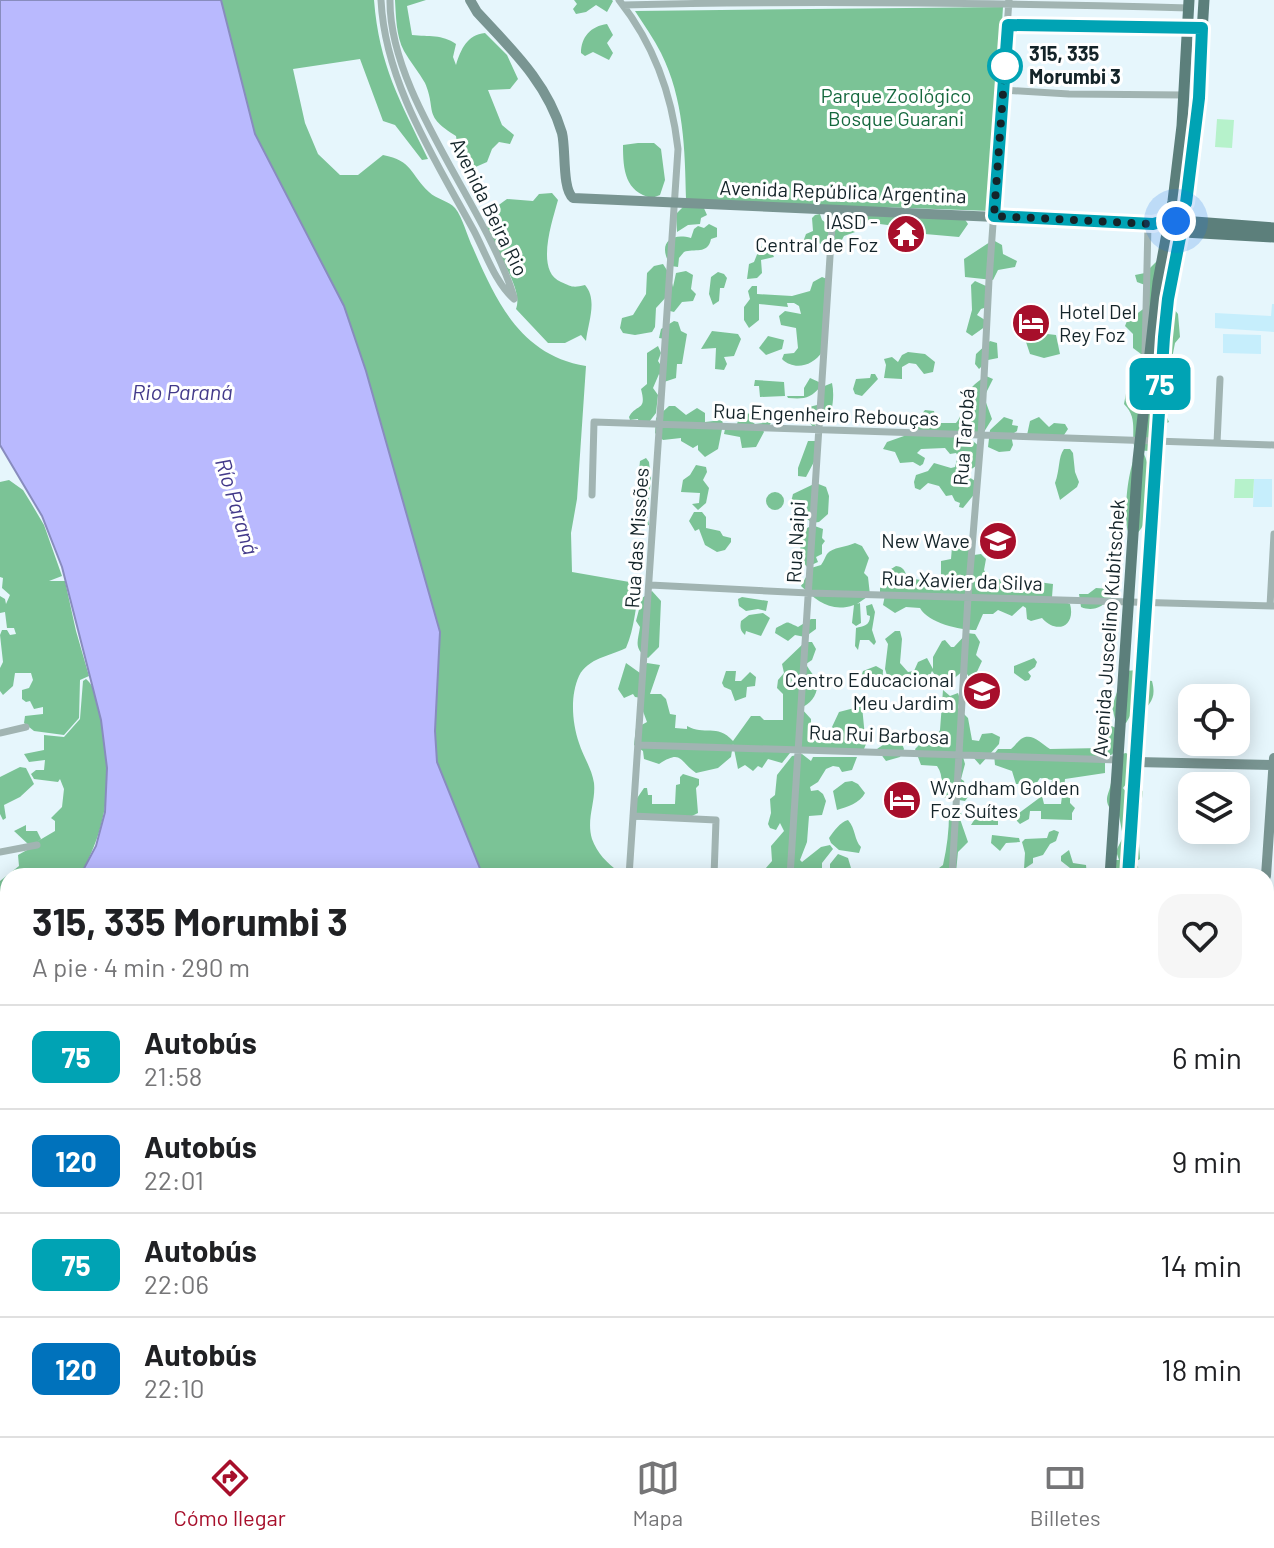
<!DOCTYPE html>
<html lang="es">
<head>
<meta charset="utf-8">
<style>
	:root { --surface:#fff; --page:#f6f6f6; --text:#202124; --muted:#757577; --line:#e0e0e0; --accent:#a70f2b }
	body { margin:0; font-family:Barlow,sans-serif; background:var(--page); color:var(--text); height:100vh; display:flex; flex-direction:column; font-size:30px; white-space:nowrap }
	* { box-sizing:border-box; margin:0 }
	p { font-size:26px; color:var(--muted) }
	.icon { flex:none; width:44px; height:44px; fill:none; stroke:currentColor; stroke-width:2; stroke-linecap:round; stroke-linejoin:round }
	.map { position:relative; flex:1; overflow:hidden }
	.panel { position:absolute; left:0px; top:868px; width:1274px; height:568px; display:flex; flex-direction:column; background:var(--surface); border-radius:24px 24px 0 0; box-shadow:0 4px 20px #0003 }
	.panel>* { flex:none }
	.badge { padding:0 16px; border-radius:12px; font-size:28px; line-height:52px }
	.tools { position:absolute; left:1178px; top:684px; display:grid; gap:16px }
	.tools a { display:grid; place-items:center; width:72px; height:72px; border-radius:16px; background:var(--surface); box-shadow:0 4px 20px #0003; font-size:40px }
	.you { position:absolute; width:40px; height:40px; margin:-20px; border:6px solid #fff; border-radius:50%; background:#1a73e8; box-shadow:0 0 0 12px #1a73e833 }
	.map>.badge { position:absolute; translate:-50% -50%; box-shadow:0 0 0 4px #fff }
	.round { display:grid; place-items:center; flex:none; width:84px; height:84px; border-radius:24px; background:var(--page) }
	.headline { display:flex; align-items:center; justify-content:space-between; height:136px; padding:0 32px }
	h1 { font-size:38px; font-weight:700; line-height:60px }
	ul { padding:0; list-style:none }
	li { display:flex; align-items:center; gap:24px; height:104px; padding:0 32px; border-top:2px solid var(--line) }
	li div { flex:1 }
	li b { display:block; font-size:30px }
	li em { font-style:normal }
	li .badge { min-width:88px; font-weight:700; text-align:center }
	.menu { display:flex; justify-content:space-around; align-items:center; height:112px; border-top:2px solid var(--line); background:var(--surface); font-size:22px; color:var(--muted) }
	.menu a { display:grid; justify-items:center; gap:4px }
	.menu .on { color:var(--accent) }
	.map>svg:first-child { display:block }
	.built { fill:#c6eefc }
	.green { fill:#b6f2cb }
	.forest { fill:#7bc396 }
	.water { fill:#b9b9fe; stroke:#888cbe; stroke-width:2 }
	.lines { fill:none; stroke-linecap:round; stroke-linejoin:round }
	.stream { stroke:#888cbe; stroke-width:2 }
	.street { stroke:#a1b4b2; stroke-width:7 }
	.secondary { stroke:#799592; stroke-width:10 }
	.primary { stroke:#5c7f7b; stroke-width:11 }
	.line-casing { stroke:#fff; stroke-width:18 }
	.line { stroke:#00a3b4; stroke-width:12 }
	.walk { stroke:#142429; stroke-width:8; stroke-dasharray:0 14.4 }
	.stop-dot { fill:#fff; stroke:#00a3b4; stroke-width:4 }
	.labels { text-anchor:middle; stroke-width:6; stroke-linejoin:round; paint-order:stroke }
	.stop-label { font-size:20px; font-weight:bold; fill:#142429; stroke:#fff; text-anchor:start }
	.park-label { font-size:20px; fill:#15683e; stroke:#fff }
	.street-label { font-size:20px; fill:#142429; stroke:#fff }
	.poi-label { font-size:20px; fill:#142429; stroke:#fff; text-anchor:end }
	.water-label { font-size:22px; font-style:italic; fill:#433a8a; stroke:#fff }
</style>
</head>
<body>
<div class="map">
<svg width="1274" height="1436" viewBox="0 0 1274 1436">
	<rect width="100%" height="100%" fill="#e6f6fc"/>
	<path class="built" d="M1272 304H1274V332L1215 328V313L1271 316Z
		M1223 334 1261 335V354L1223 353Z
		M1254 479H1272V507H1253Z"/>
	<path class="green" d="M1217 119 1234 120 1232 148 1215 147Z
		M1235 479H1254L1253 498H1234Z"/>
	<path class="forest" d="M221 0H374C379 65 400 101 428 159L422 160 395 125 383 121 360 59 293 69 305 123 318 154 340 175H358L383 155C413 161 410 174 429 192 436 199 449 201 455 208 463 218 467 236 473 248 497 303 521 355 586 366L577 499 571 533 572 572 641 584C635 605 635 628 626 648 610 656 588 658 579 676 570 696 572 722 579 743 583 756 592 769 594 783 596 802 586 819 592 839 597 853 607 863 619 872L620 876H483L437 762 435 731 440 632 366 371 344 306 255 134Z
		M395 0H426L407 6 412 35C429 37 442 34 456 44L453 57 456 65C461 49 467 35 485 33L507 55 518 79 510 89 488 90 502 125 514 135 510 144 499 142 492 149 487 162 471 169 460 164 456 136C422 115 437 111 425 83 419 72 410 62 404 51 396 36 396 16 395 0Z
		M574 0H612L613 1 607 12 596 5 586 12 576 14 573 9 577 4Z
		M1003 7 990 211 881 207 962 215 968 224 959 237 925 234 921 237 899 232 895 226 865 222 861 223 858 231 844 236 837 249 815 242 804 248 803 242 806 234 813 231 812 218 815 215 820 214 822 220 826 223 829 211 686 199C685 150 684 99 661 53 654 39 644 25 635 11Z
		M607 24 613 35 607 43 613 53 609 60 593 52 585 56 581 53C581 37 591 26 607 24Z
		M638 143H654L661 149 665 180 660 195 652 198C625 192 623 170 623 145Z
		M552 193 558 200C552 222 535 271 561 282 572 287 573 288 585 285 598 300 588 323 586 341L581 335 565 343H548L516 309C526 283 477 232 488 215 492 209 502 203 507 199L533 201 539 194Z
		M684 206H703L707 215 701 218 700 224 688 225 677 232 676 214Z
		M709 224 717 228V237L711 239C708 255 694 248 684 252L679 258 678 267 671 266C657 245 669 232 691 238L694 229 698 226 704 228Z
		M993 240 1002 245 1003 254 1017 261 1015 267 998 270 993 280 965 277 964 259Z
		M768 244 774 257 761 260 762 273 757 278 747 279 749 264 754 262 760 247Z
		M1161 257 1169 259 1173 266 1166 290V299L1178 314 1180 337 1175 343 1167 384 1169 391 1162 406 1169 422 1160 426 1159 438 1149 451 1135 450C1130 433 1139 419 1124 404L1129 377 1136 379 1141 354 1133 348V334L1125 326 1127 321 1146 307 1145 285 1137 282 1135 275 1145 273Z
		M663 264 670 275 673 287 676 273 686 271 693 275 691 289 696 294 693 301 682 302 674 312 670 311 668 295 656 308 655 327 652 332 635 335 623 333 620 328 622 318 633 315 646 294 647 273 654 266Z
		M718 272 724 274 727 278 724 288H720L719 301 713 305 709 294 711 277Z
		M822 277 827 279 822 352C813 366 794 371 782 359L784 354 794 353 798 348 796 328 781 325 779 316 785 311 801 314 799 306 794 303H787L788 307 759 304V320L749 328 744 320V307L750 299 748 291 752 286H757V294L792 296 810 291 813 282Z
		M975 281 986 286 987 307 981 309 977 315 985 320 986 326 972 336 966 332 972 310 971 285Z
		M674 321 678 322 681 331 687 334 682 364H677L676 378 664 382 659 374 653 388 658 395 656 413 649 422 639 424 638 419 630 420 629 417C637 403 647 412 641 389L647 384V353L658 346 661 353 658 361 660 364 665 339 659 338 661 329Z
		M712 331 738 334 741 339 734 356 724 357 727 364 724 370 715 369 716 348 701 349Z
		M1039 333 1056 335 1060 354 1044 358 1030 354 1026 342Z
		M768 336 784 340 782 349 766 355 759 348Z
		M990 341 997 343 998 358 988 360 979 369 975 364 976 354Z
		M908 352 925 354 935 362 933 372 924 374 916 364 909 363 902 367V379L884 378 886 365 884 359 892 357 898 362 902 355Z
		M871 374H875L878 379 862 396 855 394 853 389 856 379 870 378Z
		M986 376 993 379 984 397 992 419 984 432 969 438 979 446 976 466 970 470 969 477 975 481 976 492 963 508 959 507 960 503 955 501 952 495 946 496 939 486 928 483 920 490 915 488 914 482 916 475 928 471 934 463 951 468 955 467 958 456 956 453 950 454 945 448 921 449 917 453 925 458 923 464 920 466 913 462 900 463 895 452 883 449 887 442 904 436 925 410 934 411 937 423H956C962 416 960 412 962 403 965 392 976 382 986 376Z
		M810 378 821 383V386C810 399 804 399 788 398L787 396H804V388Z
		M755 380 784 382 785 396 760 397 759 386H754Z
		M832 383C835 397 832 412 827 424L819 423 813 427 810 423 802 422 804 413 809 407 817 405 822 387Z
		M669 406H675L686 415 697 408 705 413V422L722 420 723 424 718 449 705 457 698 450V445L693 448 681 441V438L663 440 655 433 656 418Z
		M745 413 751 414V421L755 424 763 423 759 420 760 414 775 416 769 426H761L764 432 756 447 742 448 740 437 724 434 725 429 737 424 740 414Z
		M1004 417 1013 420 1012 425 1018 426 1017 431 1011 435 1013 445 1010 451 999 452 988 447 990 430Z
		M1039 417 1049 427 1054 423 1065 424 1068 429 1064 435H1027L1030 421Z
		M808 441H815L816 458 806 477 798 476V468Z
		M1064 449H1070L1073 453 1075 472 1079 482 1077 487 1060 500 1055 483C1060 470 1058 457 1064 449Z
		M1137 453 1144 454C1153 472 1154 526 1133 536L1128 532C1123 515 1128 466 1137 453Z
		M646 458 649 462 651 480 647 513 649 525 638 528 634 518 640 461Z
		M696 465 706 467 707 472 703 480 709 488 706 503 698 510 692 504 699 503 700 493 681 492 683 480 690 475Z
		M9 480 23 490 31 503 44 525 62 576 49 581H65L76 631 89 676 80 680 79 718 64 735 34 731 24 723 25 716 43 714V707L34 709 30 701 26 702 22 699V690L29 688 33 680 31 673H15L13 686 3 695 0 691V668L3 662 0 635 2 630H7L10 635 16 634 14 628H7L5 612 0 613V596L5 599 6 604 10 595 2 588 3 578 0 577V482Z
		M816 483 826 487 829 496 828 514 819 522 812 523 805 517 803 525 799 526 800 512H794L791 502 793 494Z
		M766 501a9 9 0 1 1 18 0a9 9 0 1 1-18 0Z
		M694 512H702L706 517V528L720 531 723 536 731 538V542L725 550 717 552 705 545 699 529 695 531 689 521Z
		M812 525 823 529 822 538 825 541 822 545V554L816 557 818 562 807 567C797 555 800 544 804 530Z
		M961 536 974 555 981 554 986 559 984 570 991 582 998 579 1006 581 1014 589 1020 581 1028 586 1038 582 1053 584 1052 597 1070 604C1076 626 1057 635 1042 618L1031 621 1027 619 1026 608 1023 606 1012 616 998 610 993 614H983L976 630C960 630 928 623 920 608L906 607 895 613 883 605 885 595 880 592V588L889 579 891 569 896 566C904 567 905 571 907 578L921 580 923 576H931V585H941V561L951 559 952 547 957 537Z
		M855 543 862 546 869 558 864 573 868 577 870 595 857 604 860 603 861 623 856 626 852 623 854 605C831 613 817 601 801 586L811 568 821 565C824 561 825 557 827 554 832 547 847 547 855 543Z
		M1096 588 1111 589V598C1102 607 1093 612 1081 607L1079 594H1088Z
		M652 591 661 601 659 647 648 658C633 649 638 641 640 627L636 621 642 598Z
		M742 597 768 601 766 611 758 609 746 611 739 606 738 599Z
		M872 604 875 612 872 630 876 642 874 645 869 640H860L858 650 855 646 856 628C863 626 870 626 870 616L867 615 866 606Z
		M763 613 770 618 761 636 746 631 745 635C740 631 740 627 741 621L749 615Z
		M811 619H816V629L805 637 795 635 788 641 775 633 776 628C791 621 784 621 798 627Z
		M895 631H900L902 639 900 663 908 672 914 671 918 662 927 658 933 669V657L942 641 945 640 951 647H954L967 633 975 634 980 642 976 655 982 661 975 676 970 678 964 670 944 687 932 671 925 685 905 689H898L890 685 885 669 888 644 885 639Z
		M805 642H812L816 649 812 660 806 664C808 668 811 672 814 676 822 689 813 703 801 708L811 719V733L837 732 832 727 839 712 862 706 865 737H862L866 744 864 749 790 753 782 763 768 759 762 768 758 766 753 771 745 765 738 769 733 744 731 757 718 768 696 773C679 761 682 749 659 764L644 759 643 751 634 745 636 728 647 722 641 706 642 698 635 697 633 694 624 698 618 689 626 663 640 673 647 663 660 665 650 694H661L666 699 670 714 676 715 675 728 687 729V726C704 736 717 723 733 741L751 716H760L764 720H783V694L777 688 778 680 784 673 782 664Z
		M1135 650 1144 651 1145 680 1152 681C1157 700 1149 703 1140 716H1130L1126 723H1116L1112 707 1124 671 1139 670Z
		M1034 658 1037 662 1035 667 1028 672 1031 676 1029 680 1025 681 1014 673V666Z
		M876 666 883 670 882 690 865 688 861 677 863 671Z
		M726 671H736L735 681H741L750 672 756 677 755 686 747 687 746 697 735 701 731 690 724 687 722 683Z
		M86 679C97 688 98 706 101 719 112 780 110 821 80 876H8V953L5 938 7 930 0 928V881L19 866 18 855 27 850 28 844 14 831 26 825V831H37L41 839 38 841 55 831V821L51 818 62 807 64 789 60 779 58 782 34 779 31 774 36 770H44L45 760 29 762 24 754 44 750V735L64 737 80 719 83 681Z
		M943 690 950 696 958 693 960 699 958 708 968 718 972 740 979 741 982 734 992 733 1000 737 999 744 980 765 972 756 963 757 965 764 961 779 964 781 968 797 965 801 941 797C941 786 944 776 937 766L921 765 915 749 922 742 925 743 929 735 937 736 940 730Z
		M1107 724 1116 728V751L1111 755 1100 757 1105 761V773L1065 779 1064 790 1059 797 1050 791 1052 780 1040 778 1034 787 1026 788 1023 784H1016L1012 771 995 765 994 754 998 749H1011C1015 746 1017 742 1021 739 1032 732 1041 744 1050 749L1101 748 1102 731Z
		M893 738 901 741 904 749 900 757 886 761 877 749Z
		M1126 753 1135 759 1129 780 1123 788 1127 793 1136 788 1143 791 1138 828 1140 859 1132 864 1138 866 1139 876H1105L1115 860H1119L1116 851 1123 837 1118 810H1111C1103 799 1109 795 1111 783 1113 774 1114 765 1117 755Z
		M802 754 811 761 813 757H857L852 770 842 772 839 767 833 766 826 769 818 782 810 787 811 791 818 790 823 794 826 801 822 815 809 816 807 842 800 860 802 862 821 847 830 845 833 849 822 863V869L815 876H797L798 873H792L790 876H759L772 861 771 846 784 831 780 823 776 830 770 828 768 824 771 813 770 799 775 795 777 775 792 756Z
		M20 767 26 768 34 784 20 797 4 805 6 818 3 820 0 814V777Z
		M683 774 699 779V785L696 788 698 813 690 817 630 820 631 807 644 788H647L648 795H652V804H675L676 785 680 784V777Z
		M852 781 858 784 865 793C860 803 847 807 837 810L833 791 845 782Z
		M1042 796 1044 804H1061L1062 796 1070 798V803L1075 808 1072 813V820L1041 819V811H1030L1029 819 1020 824 1017 821 1015 816Z
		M953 810 962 814 960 819 968 842 958 852 956 872 962 876H939V868L943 865C947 847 949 831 949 813Z
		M982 815H994L998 819V825H971L976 817Z
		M848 820C856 829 854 840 861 847L859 853 839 850 831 843 829 838C834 831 840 822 848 820Z
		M1054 830 1059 832 1056 841 1050 844 1043 855 1033 858V863L1024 869 1025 853 1022 842 1025 839 1047 838 1049 832Z
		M992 835 1019 838 1020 842 1006 843 1000 851 991 843Z
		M1069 850 1073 863 1086 865 1087 876H1065L1070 868 1061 861V856Z
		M838 854 848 858 851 868 842 876H830V864Z
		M0 1118 8 1124V1154L0 1153Z
		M8 1157V1232L5 1240 7 1253 0 1254V1164Z
		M58 1428H111L110 1436H52Z
		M448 1428H707L718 1436H448Z
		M805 1428H940L939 1436H795Z
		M944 1428H1044L1042 1436H943Z"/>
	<path class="water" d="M0 0H221L255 134 344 306 366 371 440 632 435 731 437 762 483 876H80L96 846 105 812 107 768 101 720 62 567 42 516 0 445Z
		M111 1428H448V1436H110Z"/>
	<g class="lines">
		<path class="stream" d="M1021 1436 1026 1431"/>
		<path class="street" d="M381 0C385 83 435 159 474 231 485 252 496 284 514 299
			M390 0C389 95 485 204 514 297
			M619 0C653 43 672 95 678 149L629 876
			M623 5C811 0 1000 3 1189 8
			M1003 90 1069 94 1184 95
			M1145 354 1148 224
			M1217 443 1220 379
			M592 495 594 422 1274 445
			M650 585 809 593 1274 606
			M1270 606 1274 534
			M0 733 26 727
			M639 745 1119 760
			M633 816 716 820 714 876
			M0 852 37 845
			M790 876 833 210
			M952 876 968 597 981 437 989 280 1009 0
			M1266 926 1274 927
			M1266 1088H1274
			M1266 1229H1274
			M1266 1339H1274
			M0 1351 8 1352
			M3 1436 12 1435
			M1044 1436 1046 1428"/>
		<path class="secondary" d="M470 0 477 12C511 49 547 82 562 133 566 149 562 189 573 198L1153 224 1168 220
			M1136 762 1274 765
			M1266 876 1274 758
			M1226 1436V1428"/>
		<path class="primary" d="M1168 220 1274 228
			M1166 231 1274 237
			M1110 876 1138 460 1158 282 1173 201 1182 126 1189 0
			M1128 876 1164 337 1196 130 1204 0
			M1061 1436 1062 1428
			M1077 1436 1079 1428"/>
	</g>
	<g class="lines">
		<g class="line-casing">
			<path id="line" d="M1128 876 1164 337 1168 299 1183 222 1168 220 1153 224 994 216 1008 25 1202 28 1199 98 1186 203"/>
		</g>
		<use href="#line" class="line"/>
		<path class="walk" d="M1005 66 994 216 1153 224 1168 220 1176 221"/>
	</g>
	<defs>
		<g id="temple-disc" transform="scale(2)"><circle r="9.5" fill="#a70f2b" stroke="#fff"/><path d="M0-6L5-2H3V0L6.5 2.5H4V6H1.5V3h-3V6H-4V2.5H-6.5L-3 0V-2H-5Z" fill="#fff"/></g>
		<g id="hotel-disc" transform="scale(2)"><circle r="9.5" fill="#a70f2b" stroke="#fff"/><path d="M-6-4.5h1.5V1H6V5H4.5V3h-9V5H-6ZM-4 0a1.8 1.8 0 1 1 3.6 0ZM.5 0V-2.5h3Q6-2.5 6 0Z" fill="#fff"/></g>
		<g id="school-disc" transform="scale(2)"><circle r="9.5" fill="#a70f2b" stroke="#fff"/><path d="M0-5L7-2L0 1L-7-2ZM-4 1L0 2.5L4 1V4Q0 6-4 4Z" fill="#fff"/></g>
	</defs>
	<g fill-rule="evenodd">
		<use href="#temple-disc" x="906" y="234"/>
		<use href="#hotel-disc" x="1031" y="323"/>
		<use href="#school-disc" x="998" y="541"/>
		<use href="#school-disc" x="982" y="691"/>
		<use href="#hotel-disc" x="902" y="800"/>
	</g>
	<circle class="stop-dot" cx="1005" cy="66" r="16"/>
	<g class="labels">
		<g class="stop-label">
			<text x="1029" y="61">315, 335<tspan x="1029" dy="23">Morumbi 3</tspan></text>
		</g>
		<g class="park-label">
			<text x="896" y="103">Parque Zoológico<tspan x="896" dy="23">Bosque Guarani</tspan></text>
		</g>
		<g class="street-label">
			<text transform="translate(843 192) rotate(2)" y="7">Avenida República Argentina</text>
			<text transform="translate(489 207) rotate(64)" y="7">Avenida Beira Rio</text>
			<text transform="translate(826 415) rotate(2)" y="7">Rua Engenheiro Rebouças</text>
			<text transform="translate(964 437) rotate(-86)" y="7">Rua Tarobá</text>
			<text transform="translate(637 538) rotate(-86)" y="7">Rua das Missões</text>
			<text transform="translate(796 542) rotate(-87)" y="7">Rua Naipi</text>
			<text transform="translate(962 581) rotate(2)" y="7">Rua Xavier da Silva</text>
			<text transform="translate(1109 628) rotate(-86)" y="7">Avenida Juscelino Kubitschek</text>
			<text transform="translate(879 735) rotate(2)" y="7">Rua Rui Barbosa</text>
		</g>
		<g class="poi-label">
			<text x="878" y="229">IASD -<tspan x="878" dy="23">Central de Foz</tspan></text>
			<text x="1059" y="319" text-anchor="start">Hotel Del<tspan x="1059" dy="23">Rey Foz</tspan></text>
			<text x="970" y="548">New Wave</text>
			<text x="954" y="687">Centro Educacional<tspan x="954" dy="23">Meu Jardim</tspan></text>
			<text x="930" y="795" text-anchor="start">Wyndham Golden<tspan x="930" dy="23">Foz Suítes</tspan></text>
		</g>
		<g class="water-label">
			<text x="182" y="400">Rio Paraná</text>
			<text transform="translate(237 506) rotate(73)" y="8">Río Paraná</text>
		</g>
	</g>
</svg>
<div class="tools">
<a><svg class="icon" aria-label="locate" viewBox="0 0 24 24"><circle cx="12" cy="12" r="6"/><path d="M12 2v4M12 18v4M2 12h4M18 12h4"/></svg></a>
<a><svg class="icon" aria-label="layers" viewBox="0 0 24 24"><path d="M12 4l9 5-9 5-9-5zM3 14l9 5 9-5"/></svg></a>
</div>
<div class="you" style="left:1176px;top:221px"></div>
<b class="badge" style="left:1160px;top:384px;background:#00a3b4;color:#fff">75</b>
<section class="panel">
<div class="headline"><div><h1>315, 335 Morumbi 3</h1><p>A pie · 4 min · 290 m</p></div><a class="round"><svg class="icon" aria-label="heart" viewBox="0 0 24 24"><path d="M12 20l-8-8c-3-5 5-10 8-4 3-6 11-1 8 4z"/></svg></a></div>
<ul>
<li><span class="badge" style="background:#00a3b4;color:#fff">75</span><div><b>Autobús</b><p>21:58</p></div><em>6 min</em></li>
<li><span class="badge" style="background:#0072bc;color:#fff">120</span><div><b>Autobús</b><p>22:01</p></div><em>9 min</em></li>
<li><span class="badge" style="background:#00a3b4;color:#fff">75</span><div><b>Autobús</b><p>22:06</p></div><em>14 min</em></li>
<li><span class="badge" style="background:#0072bc;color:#fff">120</span><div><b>Autobús</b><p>22:10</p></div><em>18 min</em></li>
</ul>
</section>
</div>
<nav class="menu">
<a class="on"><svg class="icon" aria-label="directions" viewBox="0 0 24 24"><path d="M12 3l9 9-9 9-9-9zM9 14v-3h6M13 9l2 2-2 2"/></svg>Cómo llegar</a>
<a><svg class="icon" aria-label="map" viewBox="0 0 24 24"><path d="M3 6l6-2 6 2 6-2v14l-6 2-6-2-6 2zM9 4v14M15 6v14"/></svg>Mapa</a>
<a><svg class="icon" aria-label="tickets" viewBox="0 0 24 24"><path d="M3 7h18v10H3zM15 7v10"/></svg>Billetes</a>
</nav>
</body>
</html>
